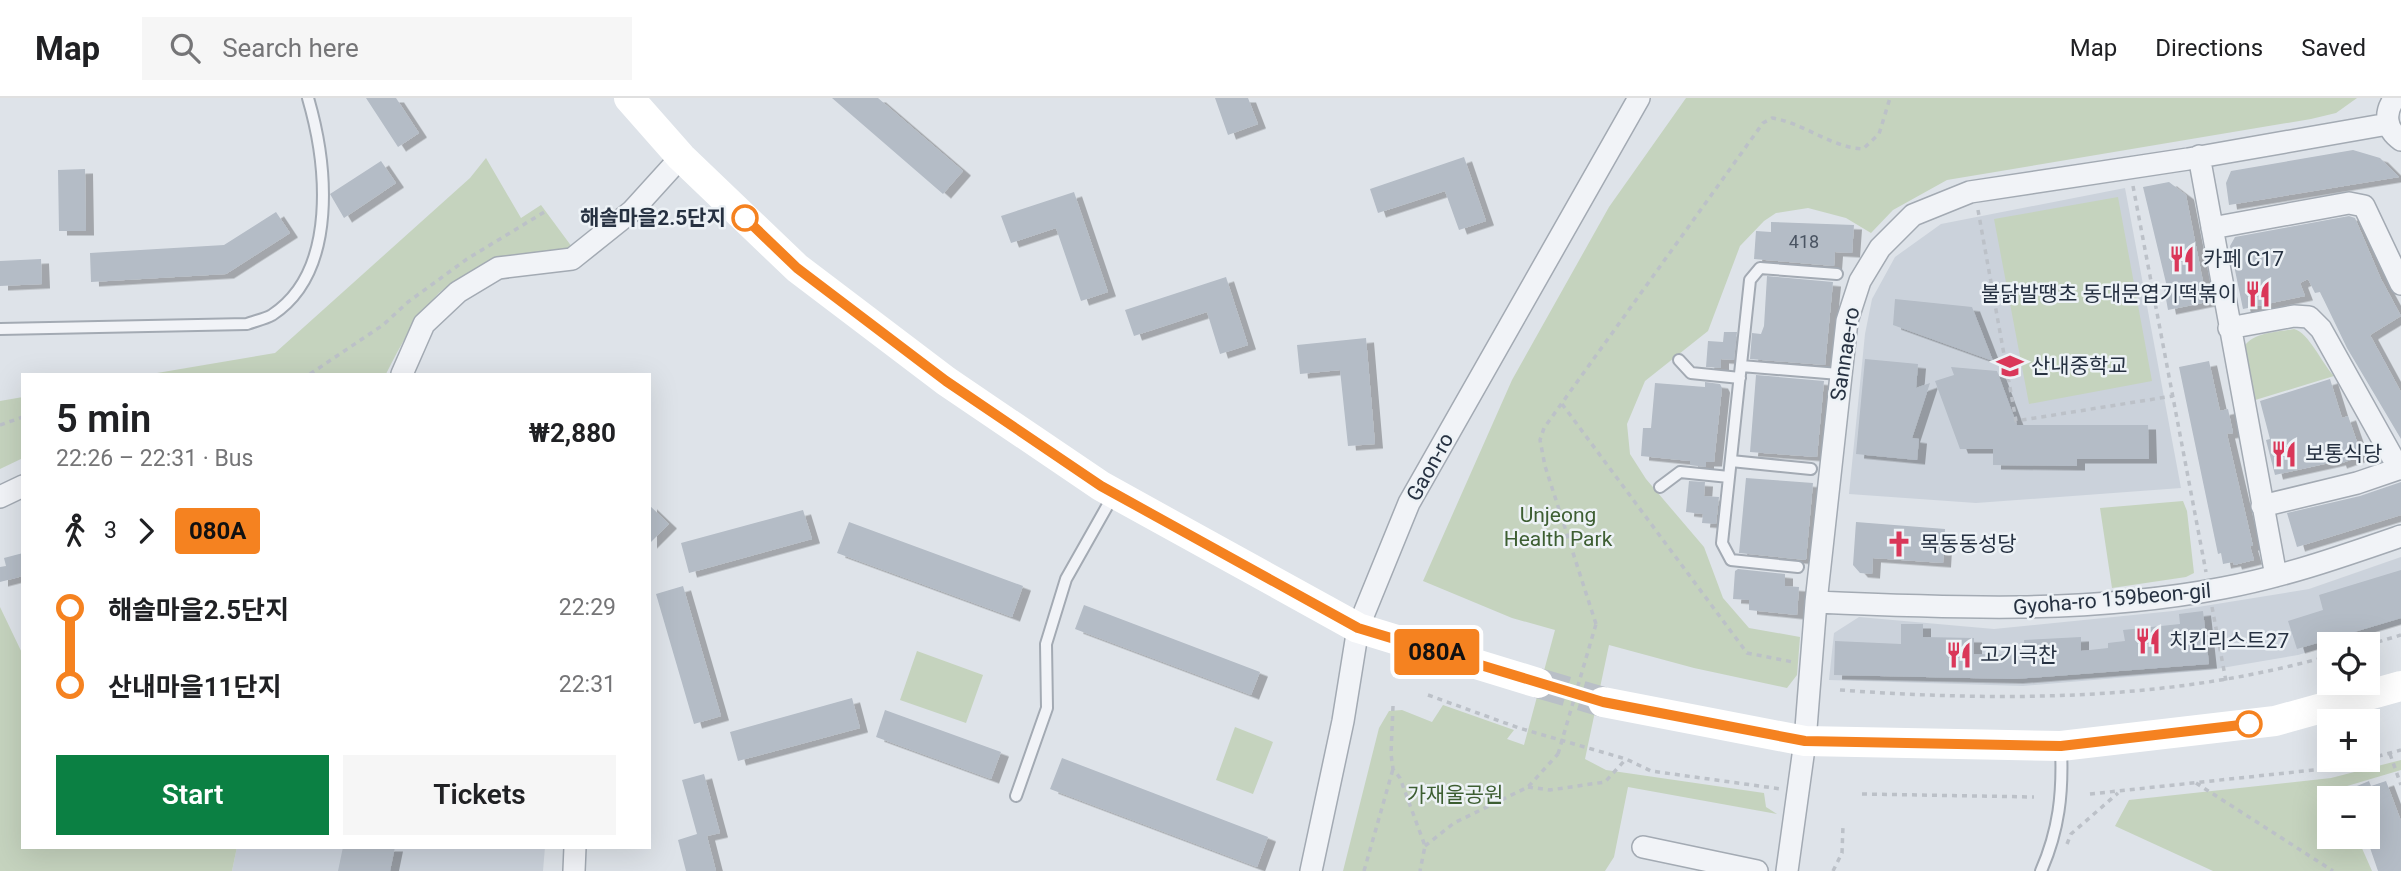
<!DOCTYPE html>
<html lang="en">
<head>
<meta charset="utf-8">
<style>
	:root { --surface:#fff; --page:#f6f6f6; --text:#202124; --muted:#757577; --line:#e0e0e0; --accent:#0b8043 }
	body { margin:0; font-family:Roboto,"Noto Sans KR",sans-serif; background:var(--page); color:var(--text); height:100vh; display:flex; flex-direction:column; font-size:26px; white-space:nowrap }
	* { box-sizing:border-box; margin:0 }
	p { font-size:23px; color:var(--muted) }
	.icon { flex:none; width:38px; height:38px; fill:none; stroke:currentColor; stroke-width:2; stroke-linecap:round; stroke-linejoin:round }
	.map { position:relative; flex:1; overflow:hidden }
	.side { position:absolute; left:21px; top:275px; width:630px; height:476px; display:flex; flex-direction:column; background:var(--surface); border-radius:0px; box-shadow:0 7px 28px #0002 }
	.side>* { flex:none }
	.badge { padding:0 14px; border-radius:5px; font-size:24px; line-height:46px }
	.buttons { position:absolute; left:2317px; top:534px; display:grid; gap:14px }
	.buttons a { display:grid; place-items:center; width:63px; height:63px; border-radius:0px; background:var(--surface); box-shadow:0 7px 28px #0002; font-size:35px }
	.map>.badge { position:absolute; translate:-50% -50%; box-shadow:0 0 0 4px #fff }
	.legs { display:flex; align-items:center; gap:10px; height:77px; padding:0 35px; font-size:23px }
	.legs p { margin-inline-start:auto }
	.head { display:flex; align-items:center; justify-content:space-between; height:119px; padding:0 35px }
	h1 { font-size:38px; font-weight:600; line-height:52px }
	.primary-button { display:flex; gap:14px; margin-top:auto; padding:14px 35px }
	.primary-button a { flex:1; height:80px; border-radius:0px; background:var(--accent); color:#fff; font-size:28px; font-weight:600; line-height:80px; text-align:center }
	.primary-button a+a { background:var(--page); color:var(--text) }
	ul { padding:0 35px; list-style:none }
	li { display:flex; align-items:center; gap:24px; height:77px; font-size:26px }
	li i { display:grid; place-items:center; width:10px; height:100%; margin:0 9px; background:currentColor }
	li i::after { content:''; width:18px; height:18px; margin:-9px; border:5px solid; border-radius:50%; background:var(--surface) }
	li p { margin-inline-start:auto }
	li:first-child i { background:linear-gradient(#0000 50%,currentColor 0) }
	li:last-child i { background:linear-gradient(currentColor 50%,#0000 0) }
	header { display:flex; align-items:center; gap:42px; box-sizing:border-box; height:98px; padding:0 35px; background:var(--surface); border-bottom:2px solid var(--line) }
	header strong { font-size:33px }
	nav { display:flex; gap:38px; margin-inline-start:auto; font-size:24px }
	.search { width:490px; height:63px; background:var(--page); display:flex; align-items:center; gap:18px; box-sizing:border-box; padding:0 24px; border-radius:0px; color:var(--muted); font-size:26px }
	.map>svg:first-child { display:block }
	.built { fill:#cbd2db }
	.green { fill:#c5d3be }
	.building { fill:#b4bcc6; filter:url(#shadow) }
	.lines { fill:none; stroke-linecap:round; stroke-linejoin:round }
	.secondary-tunnel { stroke:#b9bfc7; stroke-width:30; stroke-dasharray:30 15; stroke-linecap:butt }
	.lane-casing { stroke:#a3aab3; stroke-width:14 }
	.street-casing { stroke:#a3aab3; stroke-width:24 }
	.path { stroke:#bcc1c8; stroke-width:3.5; stroke-dasharray:5 5; stroke-linecap:butt }
	.lane { stroke:#f1f3f7; stroke-width:10 }
	.street { stroke:#f1f3f7; stroke-width:21 }
	.secondary { stroke:#fff; stroke-width:30 }
	.path-bridge { stroke:#bcc1c8; stroke-width:3.5; stroke-dasharray:5 5; stroke-linecap:butt }
	.line-1-casing { stroke:#fff; stroke-width:16 }
	.line-1 { stroke:#f58220; stroke-width:10 }
	.stop-1-dot { fill:#fff; stroke:#f58220; stroke-width:3.5 }
	.labels { text-anchor:middle; stroke-width:5; stroke-linejoin:round; paint-order:stroke }
	.number-label { font-size:18px; fill:#4a5462 }
	.stop-label { font-size:21px; font-weight:bold; fill:#263141; stroke:#edf2f6; text-anchor:end }
	.poi-label { font-size:21px; fill:#263141; stroke:#edf2f6; text-anchor:start }
	.street-label { font-size:21px; fill:#263141; stroke:#edf2f6 }
	.park-label { font-size:21px; fill:#3d5e32; stroke:#edf2f6 }
</style>
</head>
<body>
<header>
<strong>Map</strong>
<div class="search"><svg class="icon" aria-label="search" viewBox="0 0 24 24"><circle cx="10" cy="10" r="6"/><path d="M15 15l6 6"/></svg>Search here</div>
<nav><a>Map</a><a>Directions</a><a>Saved</a></nav>
</header>
<div class="map">
<svg width="2401" height="773" viewBox="0 0 2401 773">
	<defs>
		<filter id="shadow"><feDropShadow dx="8" dy="4.5" stdDeviation="0" flood-color="#0004"/></filter>
	</defs>
	<rect width="100%" height="100%" fill="#dee3e9"/>
	<path class="built" d="M2125 90 2181 390 1976 405 1849 396 1865 236 1872 201 1895 159 1941 126Z
		M2401 459V526L2298 557 2210 572 2023 588 1829 582 1834 535 1859 519 1994 531 2173 513 2309 491Z
		M237 749H545L543 773H232Z"/>
	<path class="green" d="M1686 0H2357L2336 15 2311 21 1947 82 1893 112 1871 135 1846 120 1808 110 1776 115 1764 123 1740 148 1708 233 1645 283 1627 326 1630 356 1646 381 1704 449 1723 500 1749 530 1800 539 1797 577 1787 590 1694 570 1609 547 1585 661 1606 672 1764 695 1766 709 1777 716 1628 689 1614 759 1605 773H1343L1379 630 1389 613 1402 612 1432 624 1443 607 1514 632 1507 641 1524 647 1555 532 1512 520 1423 483 1512 282 1609 109Z
		M486 60 521 120 541 107 572 149C535 159 467 169 439 195 416 218 400 248 386 276H151L275 255 470 80Z
		M2118 99 2152 283 2029 306 1994 121Z
		M2294 231C2309 235 2321 264 2334 278L2252 303 2243 251C2250 234 2278 234 2294 231Z
		M23 299V360L0 371V303Z
		M2183 403 2187 413 2194 475 2186 479 2112 490 2100 410Z
		M0 509 23 557V749H237L232 773H0Z
		M917 553 983 577 966 625 900 602Z
		M1235 629 1273 644 1253 696 1216 682Z
		M2401 662V672L2337 691 2340 700H2329V738L2357 739 2372 773H2213L2115 728 2129 702 2331 680Z"/>
	<path class="building" d="M366 0H396L419 35 398 49Z
		M832 0H878L963 73 943 96Z
		M1215 0H1248L1258 26 1228 37Z
		M2353 52 2380 60 2399 79 2229 107 2226 85 2231 73Z
		M1464 59 1486 123 1459 132 1445 93 1378 115 1370 91Z
		M381 63 396 85 344 120 330 96Z
		M85 71 86 133H59L58 72Z
		M2169 84 2186 97 2207 204 2168 212 2164 190 2167 189 2143 89Z
		M1074 94 1108 194 1081 203 1056 130 1011 145 1001 118Z
		M276 114 290 135 226 176 91 184 90 155 224 147Z
		M2349 118 2355 120 2381 181 2401 218 2370 237 2401 294V341L2347 250 2320 194 2315 195 2308 181 2300 185 2305 198 2243 211 2230 148 2235 139Z
		M1771 124 1854 127 1852 155 1835 154 1834 168 1754 161 1756 133 1771 134Z
		M41 161 42 186 0 188V163Z
		M1767 178 1833 184 1825 267 1750 261 1752 235 1761 236 1764 228Z
		M1226 179 1248 247 1220 256 1207 214 1134 238 1125 212Z
		M1895 201 1972 209 1993 263 1893 227Z
		M1724 234H1737L1734 262 1721 261V270L1706 269 1708 243 1723 244Z
		M1366 240 1375 346 1348 348 1340 272 1300 276 1297 247Z
		M1865 261 1918 266 1916 290 1930 285 1912 340 1919 341 1917 362 1856 356Z
		M2209 263 2220 313 2228 311 2233 335 2227 336 2253 448H2250L2254 462 2234 467 2233 464 2223 466 2221 455 2218 456 2179 269Z
		M1951 269 1997 273 2017 327H2148L2149 361H2077V368L1993 367V351H1960L1935 283 1954 277Z
		M1756 277 1824 283 1817 359 1750 354Z
		M2330 281 2342 320 2348 318 2362 358 2339 366 2338 363 2275 377 2266 342 2270 341 2260 303Z
		M1705 284 1720 286 1722 290 1714 364H1706V369L1690 367V363L1641 358 1643 330H1651L1655 285 1705 289Z
		M1746 380 1813 385 1806 462 1739 455Z
		M1689 383 1705 384 1704 398 1719 399 1716 426 1702 425 1703 416 1686 414Z
		M2401 384V417L2297 449 2287 415 2360 398Z
		M649 407 669 426 649 446Z
		M803 412 812 441 689 475 681 445Z
		M849 424 1023 488 1012 519 837 455Z
		M1856 424 1945 431 1943 465 1873 460 1872 476 1860 475 1853 467Z
		M23 455V478L0 484V469L6 468 4 460Z
		M1738 471 1785 476V488L1799 489 1797 517 1749 512V502L1733 501 1735 473Z
		M2401 472V520L2297 551 2288 523 2323 512 2319 497Z
		M683 488 721 618 694 626 656 496Z
		M1084 507 1260 574 1251 597 1075 531Z
		M2203 513 2209 566 2015 581 1834 577 1835 543 1901 546V526H1923V539L1974 540V556L2025 557 2024 542 2081 539V553L2108 550V545L2125 543 2123 532 2180 526 2179 516Z
		M852 600 860 630 738 663 730 634Z
		M885 612 1001 654 991 681 876 639Z
		M1062 660 1268 739 1257 769 1050 691Z
		M704 676 720 735 707 738 716 773H686L678 742 697 736 682 682Z
		M2369 683 2371 688 2386 683 2401 723V773H2378L2368 744V700H2328Z
		M343 749H395L390 773H338Z"/>
	<g class="lines">
		<path class="secondary-tunnel" d="M1538 585 1603 604"/>
		<g class="lane-casing">
			<path id="lane" d="M0 231 247 226C255 223 265 221 272 217 339 173 327 65 308 0
				M1679 262 1691 275 1740 280
				M1741 268 1839 276
				M1731 363 1811 371
				M1660 389 1680 374 1729 379
				M1798 469 1731 462 1722 445 1750 182 1760 170 1837 176
				M1016 698 1047 610 1046 546 1066 481 1114 396
				M2041 773C2059 732 2063 695 2061 651"/>
		</g>
		<g class="street-casing">
			<path id="street" d="M2395 0C2384 14 2385 31 2401 42
				M2199 58 2276 478
				M2212 130 2349 105 2364 108 2401 186
				M2229 230 2294 218 2309 219 2321 231 2399 371
				M402 276 424 226 458 194 498 170 572 161 632 113 681 59
				M0 399 23 388
				M2262 408 2357 385 2401 370
				M1816 504C1952 510 2088 516 2223 490 2283 479 2343 458 2401 438
				M1643 749 1757 773
				M574 773 575 749
				M1311 773 1343 623 1358 530 1409 405 1639 0
				M1787 773 1805 643 1816 504 1847 223 1860 183 1880 150 1913 117 1970 94 2188 61 2388 26"/>
		</g>
		<path class="path" d="M2133 88 2206 474
			M1978 112 2016 323 2173 298
			M310 276 383 227 408 204 467 161 546 113
			M1562 306 1747 555 1793 564
			M0 327 23 319
			M2212 509 2226 583
			M1596 526 1545 368 1540 342 1544 330 1763 25 1772 20C1804 25 1830 49 1863 51L1879 36 1890 0
			M2368 547 2401 537
			M1840 592C2005 604 2169 603 2329 558
			M1428 597 1519 630 1626 661 1651 673 1781 691
			M1393 608 1391 656 1393 671 1400 680 1425 748 1420 773
			M2390 656 2401 687
			M2368 661 2401 652
			M2196 685 2333 773
			M1528 689 1550 692 1605 684 1626 661
			M1862 696 2034 699
			M2090 696 2323 671 2366 662
			M2067 746 2071 736 2118 695
			M1425 748 1454 725 1528 689 1558 656
			M1364 773 1393 671
			M1833 773 1842 755 1843 728"/>
		<use href="#lane" class="lane"/>
		<use href="#street" class="street"/>
		<path class="secondary" d="M629 0 681 59 797 170 946 283 1101 388 1358 530 1538 585
			M1603 604 1805 643 2061 648 2275 623 2401 588"/>
		<path class="path-bridge" d="M1558 656 1596 526"/>
	</g>
	<g class="lines">
		<g class="line-1-casing">
			<path id="line-1" d="M745 120 797 170 946 283 1101 388 1358 530 1603 604 1805 643 2061 648 2249 626"/>
		</g>
		<use href="#line-1" class="line-1"/>
	</g>
	<defs>
		<g id="restaurant-bare" transform="scale(2.1)"><path d="M-5-6h1v4h1v-4h1v4h1v-4h1v5L-1.5 .5V6h-2V.5L-5-1ZM5-6V6H3V1.5H1.5Q1.5-4 5-6Z" fill="#da3759" stroke="#edf2f6" stroke-width="2.5" paint-order="stroke"/></g>
		<g id="school-bare" transform="scale(2.1)"><path d="M0-5L7-2L0 1L-7-2ZM-4 1L0 2.5L4 1V4Q0 6-4 4Z" fill="#da3759" stroke="#edf2f6" stroke-width="2.5" paint-order="stroke"/></g>
		<g id="church-bare" transform="scale(2.1)"><path d="M-1.2-6h2.4v3.5h3.3v2.4h-3.3V6h-2.4V-.1h-3.3v-2.4h3.3Z" fill="#da3759" stroke="#edf2f6" stroke-width="2.5" paint-order="stroke"/></g>
	</defs>
	<g fill-rule="evenodd">
		<use href="#restaurant-bare" x="2182" y="161"/>
		<use href="#restaurant-bare" x="2258" y="196"/>
		<use href="#school-bare" x="2010" y="268"/>
		<use href="#restaurant-bare" x="2284" y="356"/>
		<use href="#church-bare" x="1899" y="446"/>
		<use href="#restaurant-bare" x="2148" y="543"/>
		<use href="#restaurant-bare" x="1959" y="557"/>
	</g>
	<g class="stop-1-dot">
		<circle cx="745" cy="120" r="12"/>
		<circle cx="2249" cy="626" r="12"/>
	</g>
	<g class="labels">
		<g class="number-label">
			<text x="1804" y="150">418</text>
		</g>
		<g class="stop-label">
			<text x="726" y="127">해솔마을2.5단지</text>
		</g>
		<g class="poi-label">
			<text x="2203" y="168">카페 C17</text>
			<text x="2237" y="203" text-anchor="end">불닭발땡초 동대문엽기떡볶이</text>
			<text x="2031" y="275">산내중학교</text>
			<text x="2305" y="363">보통식당</text>
			<text x="1920" y="453">목동동성당</text>
			<text x="2169" y="550">치킨리스트27</text>
			<text x="1980" y="564">고기극찬</text>
		</g>
		<g class="street-label">
			<text transform="translate(1845 256) rotate(-81)" y="7">Sannae-ro</text>
			<text transform="translate(1430 369) rotate(-61)" y="7">Gaon-ro</text>
			<text transform="translate(2112 501) rotate(-5)" y="7">Gyoha-ro 159beon-gil</text>
		</g>
		<g class="park-label">
			<text x="1558" y="424">Unjeong<tspan x="1558" dy="24">Health Park</tspan></text>
			<text x="1455" y="704">가재울공원</text>
		</g>
	</g>
</svg>
<div class="buttons">
<a><svg class="icon" aria-label="locate" viewBox="0 0 24 24"><circle cx="12" cy="12" r="6"/><path d="M12 2v4M12 18v4M2 12h4M18 12h4"/></svg></a>
<a>+</a>
<a>−</a>
</div>
<b class="badge" style="left:1437px;top:554px;background:#f58220;color:#111">080A</b>
<section class="side">
<div class="head"><div><h1>5 min</h1><p>22:26 – 22:31 · Bus</p></div><b>₩2,880</b></div>
<div class="legs"><svg class="icon" aria-label="walk" viewBox="0 0 24 24"><circle cx="13" cy="4" r="2"/><path d="M13 8l-2 6 4 7M11 14l-3 7M7 12l3-4h3l4 4"/></svg>3<svg class="icon" aria-label="forward" viewBox="0 0 24 24"><path d="M9 5l7 7-7 7"/></svg><b class="badge" style="background:#f58220;color:#111">080A</b></div>
<ul>
<li><i style="color:#f58220"></i><b>해솔마을2.5단지</b><p>22:29</p></li>
<li><i style="color:#f58220"></i><b>산내마을11단지</b><p>22:31</p></li>
</ul>
<div class="primary-button"><a>Start</a><a>Tickets</a></div>
</section>
</div>
</body>
</html>
